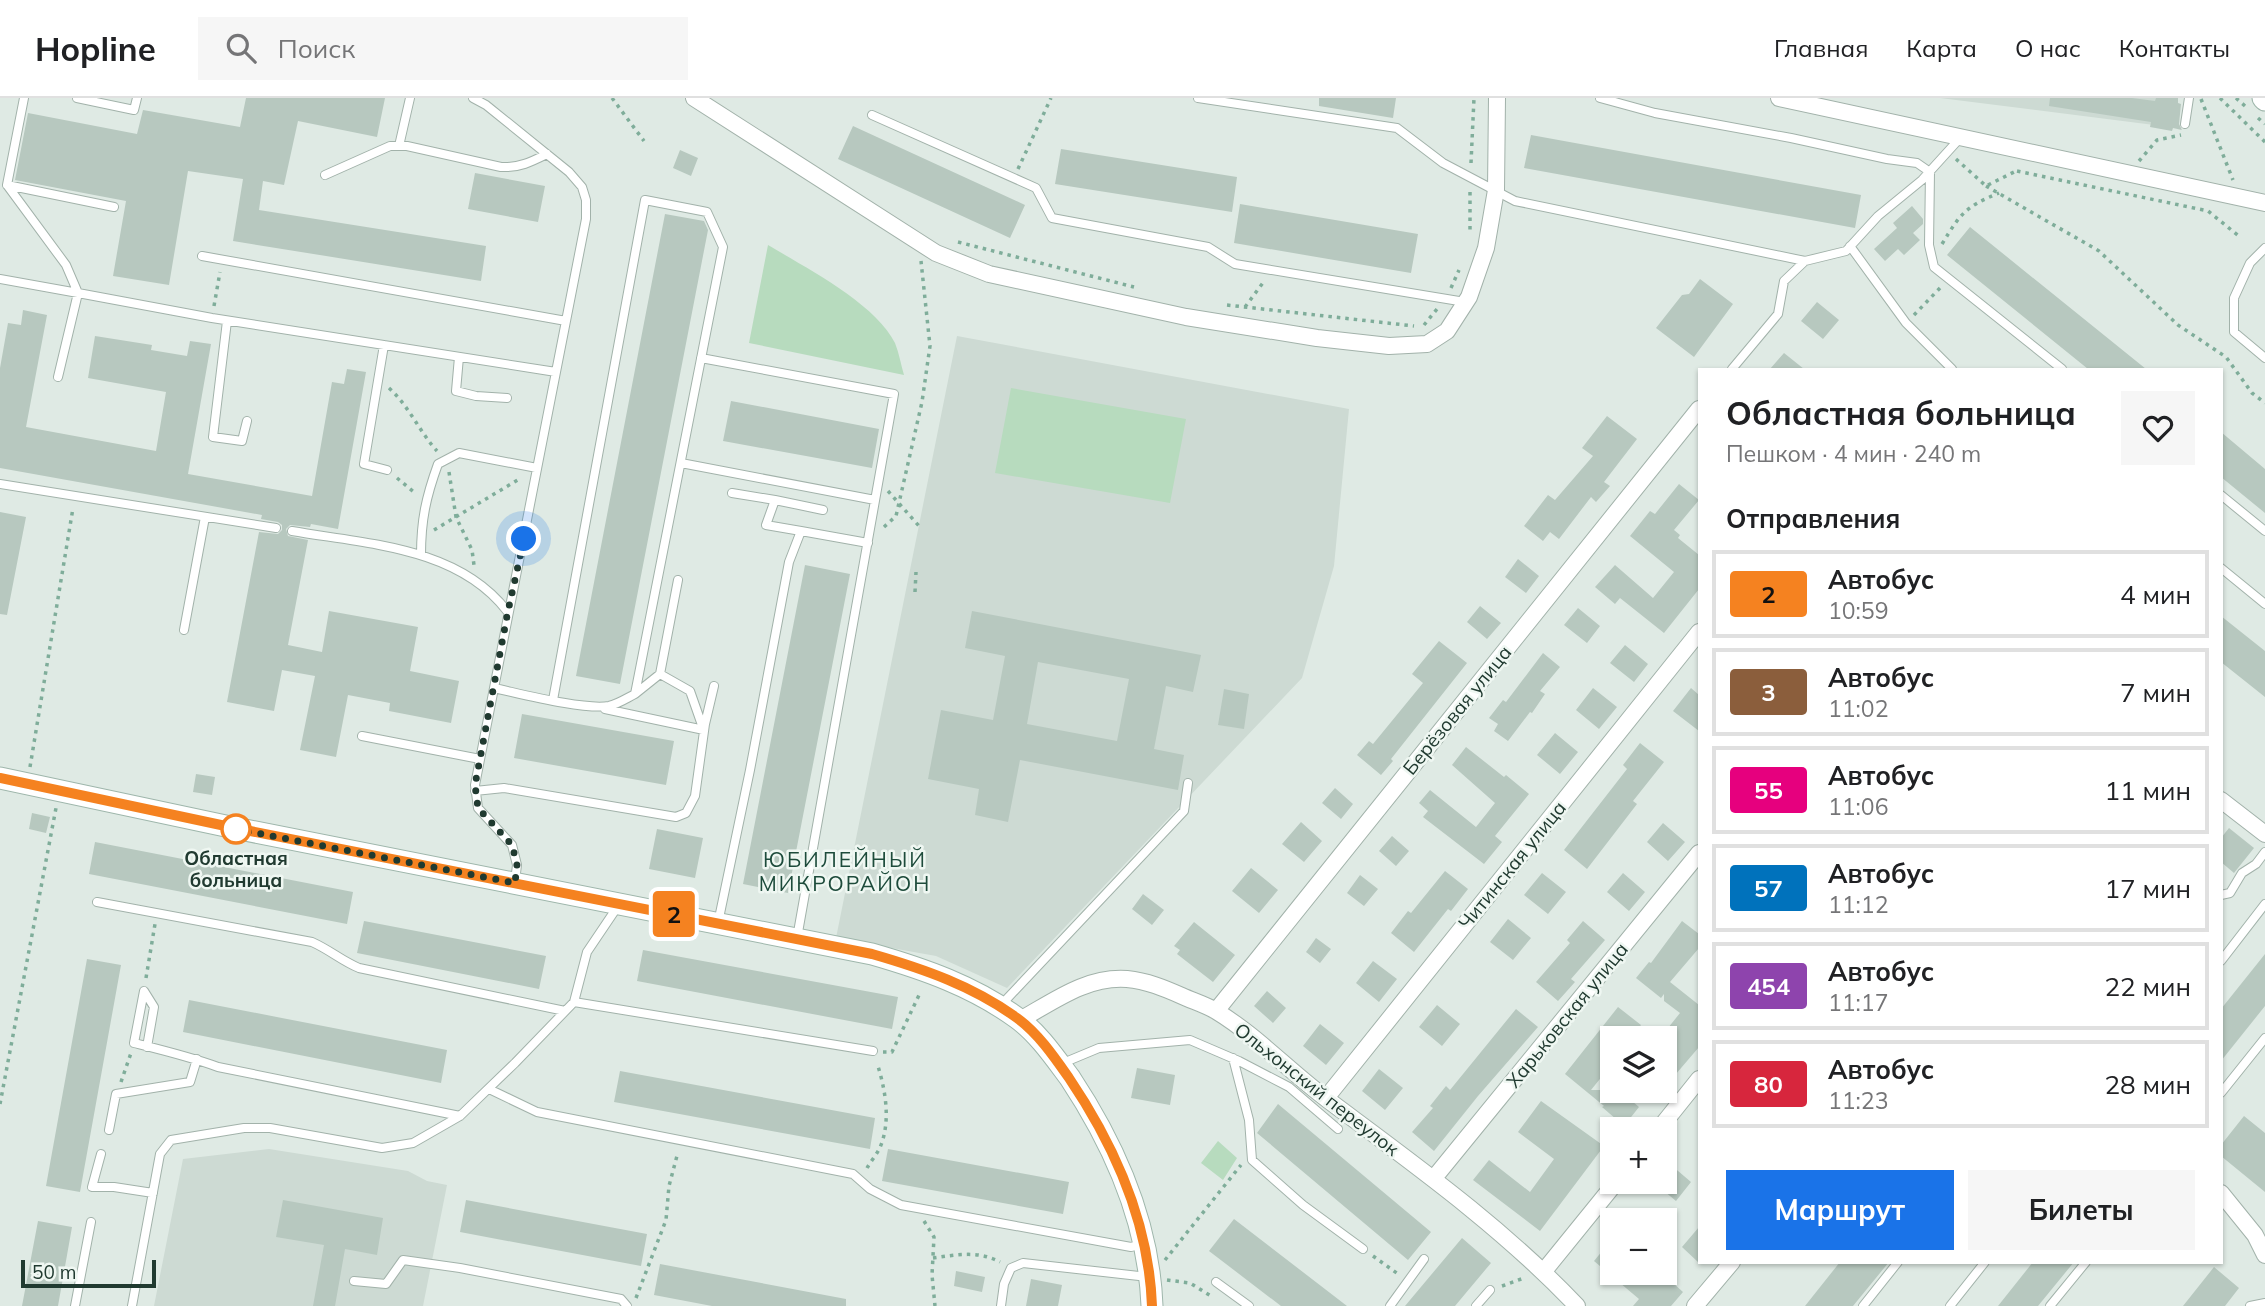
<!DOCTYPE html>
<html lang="ru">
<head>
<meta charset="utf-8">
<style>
	:root { --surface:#fff; --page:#f6f6f6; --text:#202124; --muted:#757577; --line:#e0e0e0; --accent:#1a73e8 }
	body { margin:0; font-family:Mulish,sans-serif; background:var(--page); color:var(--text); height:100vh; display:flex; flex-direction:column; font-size:26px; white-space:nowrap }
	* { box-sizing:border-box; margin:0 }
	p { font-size:23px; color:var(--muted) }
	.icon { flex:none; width:38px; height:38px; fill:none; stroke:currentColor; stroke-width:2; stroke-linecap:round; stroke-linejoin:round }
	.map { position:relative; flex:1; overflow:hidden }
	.panel { position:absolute; left:1698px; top:270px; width:525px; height:896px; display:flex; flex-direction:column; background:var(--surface); border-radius:0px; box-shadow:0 2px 5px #0004 }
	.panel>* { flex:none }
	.badge { padding:0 14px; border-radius:5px; font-size:24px; line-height:46px }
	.buttons { position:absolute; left:1600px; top:928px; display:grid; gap:14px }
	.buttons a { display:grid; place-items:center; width:77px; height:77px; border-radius:0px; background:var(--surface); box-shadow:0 2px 5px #0004; font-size:35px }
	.scale { position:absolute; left:21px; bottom:18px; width:135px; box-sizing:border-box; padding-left:7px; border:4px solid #203a30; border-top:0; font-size:19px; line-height:24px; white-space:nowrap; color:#203a30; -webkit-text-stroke:5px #eff7f2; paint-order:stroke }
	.you { position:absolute; width:35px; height:35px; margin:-18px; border:5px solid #fff; border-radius:50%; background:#1a73e8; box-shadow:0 0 0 10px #1a73e833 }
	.map>.badge { position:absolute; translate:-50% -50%; box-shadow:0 0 0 4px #fff }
	h2 { padding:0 28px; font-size:26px; line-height:63px }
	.round { display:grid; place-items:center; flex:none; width:74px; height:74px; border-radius:0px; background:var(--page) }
	.summary { display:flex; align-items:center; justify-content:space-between; height:119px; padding:0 28px }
	h1 { font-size:33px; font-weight:700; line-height:52px }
	.primary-button { display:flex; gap:14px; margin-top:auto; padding:14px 28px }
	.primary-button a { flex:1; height:80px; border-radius:0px; background:var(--accent); color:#fff; font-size:28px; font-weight:700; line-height:80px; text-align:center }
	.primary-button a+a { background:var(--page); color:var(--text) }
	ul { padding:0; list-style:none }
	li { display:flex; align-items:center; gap:21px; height:88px; margin:0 14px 10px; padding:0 14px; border:4px solid var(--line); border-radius:0px }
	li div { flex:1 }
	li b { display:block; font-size:26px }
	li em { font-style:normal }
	li .badge { min-width:77px; font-weight:700; text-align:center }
	header { display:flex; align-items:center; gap:42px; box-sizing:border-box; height:98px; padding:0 35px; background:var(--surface); border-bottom:2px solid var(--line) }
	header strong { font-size:33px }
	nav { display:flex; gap:38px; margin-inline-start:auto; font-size:24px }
	.search { width:490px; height:63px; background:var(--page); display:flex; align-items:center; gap:18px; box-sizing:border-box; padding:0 24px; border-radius:0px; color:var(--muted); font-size:26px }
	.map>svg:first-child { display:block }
	.built { fill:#cddad3 }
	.green { fill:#b7dbbe }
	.building { fill:#b7c8bf; fill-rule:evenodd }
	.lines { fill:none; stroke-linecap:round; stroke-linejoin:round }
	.lane-casing { stroke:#a2b2aa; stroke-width:10 }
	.street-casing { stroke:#a2b2aa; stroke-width:18 }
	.secondary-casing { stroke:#9eb6ab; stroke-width:23 }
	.path { stroke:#7fad9a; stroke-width:3.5; stroke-dasharray:3.5 5; stroke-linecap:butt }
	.lane { stroke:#fff; stroke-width:8 }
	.street { stroke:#fff; stroke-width:16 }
	.secondary { stroke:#fff; stroke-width:21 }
	.line-casing { stroke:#fff; stroke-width:16 }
	.line { stroke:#f58220; stroke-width:10 }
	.walk { stroke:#203a30; stroke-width:7; stroke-dasharray:0 12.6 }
	.stop-dot { fill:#fff; stroke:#f58220; stroke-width:3.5 }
	.labels { text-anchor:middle; stroke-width:5; stroke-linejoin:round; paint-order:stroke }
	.street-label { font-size:19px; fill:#203a30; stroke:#eff7f2 }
	.stop-label { font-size:19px; font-weight:bold; fill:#203a30; stroke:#eff7f2 }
	.neighbourhood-label { font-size:21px; letter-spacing:2px; fill:#1d4b3b; stroke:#eff7f2 }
</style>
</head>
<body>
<header>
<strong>Hopline</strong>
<div class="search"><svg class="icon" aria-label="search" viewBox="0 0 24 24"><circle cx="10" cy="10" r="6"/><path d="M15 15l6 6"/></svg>Поиск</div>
<nav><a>Главная</a><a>Карта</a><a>О нас</a><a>Контакты</a></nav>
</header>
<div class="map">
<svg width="2265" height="1208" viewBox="0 0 2265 1208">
	<rect width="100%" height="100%" fill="#dfeae4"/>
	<path class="built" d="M1940 0H2169L2162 28Z
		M957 238 1349 311 1334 468 1302 580 1007 890 936 858 836 840Z
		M269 1051 408 1073 427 1083 447 1087 423 1208H154L183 1061Z"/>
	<path class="green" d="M768 147C806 170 875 205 895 245 899 255 901 267 904 277L749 245Z
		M1011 290 1186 321 1170 405 995 375Z
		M1218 1043 1237 1060 1223 1082 1201 1065Z"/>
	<path class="building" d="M246 0H385L377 39 298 23 284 87 263 83 259 112 486 148 481 183 233 143 243 81 188 73 169 187 113 178 126 103 15 82 28 15 137 36 143 12 240 29Z
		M1319 0H1396L1393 20 1319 8Z
		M2050 0H2132L2155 3 2156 0H2178V5L2181 6 2179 26 2182 32 2173 30 2172 33 2150 29 2151 24 2049 8Z
		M853 28 1025 107 1010 140 838 61Z
		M1531 37 1861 97 1855 130 1524 70Z
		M1061 51 1237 79 1232 114 1055 86Z
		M680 52 698 60 691 78 673 70Z
		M475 75 545 88 538 124 468 111Z
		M1240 106 1418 136 1411 175 1234 145Z
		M1912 108 1923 121V126L1913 135 1920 142 1904 157 1898 151 1885 163 1874 151 1897 130 1893 125Z
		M665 116 704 123 708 132 620 586 576 578Z
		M1970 129 2146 271H2088L1947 157Z
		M1700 181 1733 206 1694 259 1656 230 1682 197 1689 196Z
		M1817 204 1839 222 1823 241 1801 223Z
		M23 212 47 217 26 329 156 353 166 294 88 280 95 238 152 247 151 252 187 258 190 243 211 246 188 376 312 398 332 284 344 286 347 271 366 274 338 431 311 426 310 429 290 427 286 431 288 438 308 442 288 547 322 554 329 513 418 529 410 573 459 583 451 625 389 613 390 605 348 597 336 659 300 652 315 578 282 572 274 613 227 604 259 434 278 436 282 432V427L278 424 261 421 262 417 0 370V270L8 225 21 227Z
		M1784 255 1804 271H1770Z
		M731 303 879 331 872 370 723 343Z
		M1607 318 1637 341 1604 384 1610 388 1596 404 1591 399 1559 441 1550 434 1543 443 1524 428 1548 397 1555 402 1593 358 1582 350Z
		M2221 334 2265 371V415L2221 379Z
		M1679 386 1699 402 1674 432 1680 437 1678 440 1699 457V491L1664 535 1620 500 1615 506 1595 489 1615 467 1653 500 1674 474 1630 438 1650 413 1655 416Z
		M0 414 26 419 7 517 0 516Z
		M1518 461 1539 478 1526 495 1505 479Z
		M805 467 850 476 788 795 743 786Z
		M1480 508 1501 525 1487 541 1467 524Z
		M1578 510 1600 528 1587 545 1564 527Z
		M972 513 1201 557 1193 594 1166 588 1154 651 1184 657 1178 692 1020 662 1008 724 975 717 979 691 928 681 941 612 993 622 1005 558 965 550ZM1038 564 1129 581 1117 643 1027 626Z
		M2221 518 2265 553V599L2221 564Z
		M1439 543 1467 565 1391 661 1393 663 1381 677 1357 657 1369 643 1373 646 1423 585 1412 576Z
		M1625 547 1648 566 1634 584 1610 565Z
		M1543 555 1560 569 1540 593 1545 596 1532 615 1530 614 1508 643 1494 633 1498 626 1489 620 1503 602 1506 604Z
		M1593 590 1617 609 1599 631 1576 612Z
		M1691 590 1699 597V633L1673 613Z
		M1224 591 1249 596 1244 631 1218 627Z
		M522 616 674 643 666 687 514 660Z
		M1555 635 1578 654 1560 676 1537 657Z
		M1640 645 1664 664 1633 703 1637 706 1587 771 1564 752 1627 671 1623 667Z
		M1466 649 1504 679 1506 677 1529 696 1495 738 1502 744 1484 766 1423 719 1428 713 1419 705 1430 692 1476 729 1495 705 1452 667Z
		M196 676 215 679 212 697 193 694Z
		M1335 690 1353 706 1341 721 1322 705Z
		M32 715 50 719 46 735 29 731Z
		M1301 724 1322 743 1304 764 1282 746Z
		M1663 725 1685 744 1668 763 1647 744Z
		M2229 730 2254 750 2234 775 2221 764V740Z
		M657 731 703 740 695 780 649 771Z
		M1392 738 1409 753 1396 768 1379 753Z
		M95 744 353 794 347 826 89 776Z
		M1251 770 1278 792 1259 815 1232 793Z
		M1445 773 1468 791 1451 813 1448 811 1414 854 1391 835 1408 813 1411 815Z
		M1542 775 1566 794 1548 816 1524 797Z
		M1623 775 1645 794 1629 813 1607 794Z
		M1360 777 1378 791 1364 808 1347 795Z
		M1143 796 1164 812 1152 827 1132 811Z
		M1508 821 1531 840 1513 862 1490 844Z
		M364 823 546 858 539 891 357 855Z
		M1583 823 1605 842 1571 881 1575 884 1558 903 1536 884 1570 845 1567 842Z
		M1682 823 1699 836V850L1670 884 1699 907V949L1664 990V935L1680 915 1664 903V896L1661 900 1636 880 1649 864 1651 865Z
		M1194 824 1235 857 1213 884 1177 856 1180 852 1174 848Z
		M1316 840 1331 851 1320 865 1306 854Z
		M643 852 898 899 892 931 637 883Z
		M2265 856V908L2221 963V911Z
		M87 861 121 867 80 1094 46 1088Z
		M1373 863 1397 881 1379 904 1356 885Z
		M1267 893 1286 910 1273 925 1254 908Z
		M189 902 447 952 441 985 183 934Z
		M1437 907 1460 926 1442 948 1419 929Z
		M1618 909 1641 927 1631 940H1612V966L1591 992H1619L1639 1009 1624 1028 1602 1009 1604 1008 1565 976Z
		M1516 911 1538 929 1478 998 1434 1053 1412 1034 1433 1010 1430 1008 1446 988 1450 992Z
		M1320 926 1344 945 1326 967 1303 948Z
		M1137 970 1175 977 1170 1007 1131 1000Z
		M1379 971 1403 990 1385 1012 1362 993Z
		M620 973 875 1020 870 1051 614 1004Z
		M1541 1003 1604 1048 1540 1133 1473 1082 1489 1062 1530 1094 1554 1061 1518 1034Z
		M1278 1006 1431 1134 1408 1162 1257 1035Z
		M2244 1018 2265 1035V1094L2221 1058V1047Z
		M888 1051 1069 1084 1063 1116 882 1083Z
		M1664 1061 1691 1084 1676 1103 1664 1093Z
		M283 1102 383 1120 377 1157 345 1151 335 1208H313L324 1147 276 1139Z
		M466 1102 647 1136 641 1168 460 1134Z
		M1234 1121 1347 1208H1281L1209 1153Z
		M38 1123 72 1129 58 1208H22Z
		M1699 1129V1165L1682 1149Z
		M1462 1140 1491 1165 1455 1208H1405Z
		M1612 1141V1174H1650L1657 1180 1662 1175 1683 1194 1671 1208H1633L1639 1201 1594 1163Z
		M1840 1164H1889L1853 1208H1805Z
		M2033 1164H2074L2038 1208H1998Z
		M660 1166 846 1201V1208H712L654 1197Z
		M2214 1169 2239 1190 2225 1208H2183Z
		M956 1173 985 1179 982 1194 954 1188Z
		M1031 1181 1062 1187 1058 1208H1026Z"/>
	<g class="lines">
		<g class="lane-casing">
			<path id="lane" d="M77 0 134 12 137 0
				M473 0 486 7 569 74 582 89 586 102V121L475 687 478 710 512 747 517 767 515 783
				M1198 0 1397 30 1443 65 1515 103 1805 163
				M1600 0 1655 15 1791 40 1887 61 1917 65 1930 74 1929 147 1934 169 2062 271
				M872 17 1036 90 1052 120 1208 149 1235 166 1465 204
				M2185 26 2189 0
				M399 48 410 0
				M325 77 390 48H407L501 69C519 70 531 64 547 56
				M7 87 24 0
				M114 109 7 87 66 167 78 195 212 220 556 274
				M1850 148 1906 225 1952 271
				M2265 150 2250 165 2234 200V234L2265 260
				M202 158 566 223
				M0 181 78 195 58 279
				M227 223 213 339 242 343 247 323
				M384 247 364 366 387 372
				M459 259 456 293 476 298 507 300
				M701 260 894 296 797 840
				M1732 271 1778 216 1784 183 1805 163 1846 153 1878 118 1922 82 1961 39
				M681 365 875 402
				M0 386 276 430
				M732 395 775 402
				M2221 397 2265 433
				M292 433C367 446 458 449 507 513
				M801 433 766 427 775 402 823 412
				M421 457C421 422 426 399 438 366L459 355 537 370
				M2221 470 2265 506
				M678 482 660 576 690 593 703 630
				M184 532 205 419
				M494 590C522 596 583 612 609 608 618 606 627 600 635 596L723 149 707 114 645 102 553 602
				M635 596 660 576
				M605 611 704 632
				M362 638 480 661
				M475 693 504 690 676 719 686 715 695 698 705 626 714 588
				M2221 797 2230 795 2242 775 2256 766 2265 754
				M97 804 312 844C330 852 342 863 359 870L565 913
				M718 825 750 672 789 464 801 433 868 445
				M2221 863 2265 806
				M574 904 873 953
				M1002 906 1184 713 1188 685
				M147 949 154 909 144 893 134 945C162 952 191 959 218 969L460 1018
				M1233 960 1249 1022 1252 1062 1303 1107 1363 1151
				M1063 965 1099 950 1190 942 1239 963 1289 989 1338 1031
				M489 991 537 1014 853 1076 870 1091 901 1107 1131 1149 1143 1146
				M2221 995 2265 940
				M109 1032 116 996 190 984 197 961
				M101 1056 92 1089H114L153 1095
				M354 1183 386 1186 403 1162 460 1170 621 1201 627 1208
				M1216 1184 1249 1208
				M75 1208 91 1124
				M132 1208 160 1056 171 1042 244 1030H270L382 1050 413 1045 460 1018 515 965 574 904 587 854 618 808
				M1001 1208 1004 1186 1011 1170 1023 1165 1148 1179
				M1390 1208 1424 1161
				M1476 1208 1490 1192
				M1863 1208 1898 1164
				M1950 1208 1985 1164
				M2050 1208 2086 1164
				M2250 1208 2265 1205"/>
		</g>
		<g class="street-casing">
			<path id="street" d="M694 0 936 155 989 176 1186 219 1317 240 1389 248 1427 246 1447 233 1469 199 1486 150 1496 92 1497 0
				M1779 0 2265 105
				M2221 702 2265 736
				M1216 913 1699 311
				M1020 922C1054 903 1087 878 1127 881 1147 883 1164 890 1182 898 1193 903 1206 907 1216 913 1257 938 1290 974 1328 1002 1415 1067 1502 1129 1577 1208
				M1326 1000 1699 534
				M1659 1031 1699 981
				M1434 1080 1699 755
				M2221 1095 2255 1137 2265 1157
				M1544 1173 1617 1083
				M1695 1208 1732 1164"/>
		</g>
		<g class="secondary-casing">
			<path id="secondary" d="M2263 0 2265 2
				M0 680 235 730 872 856C924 871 973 888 1017 920 1038 935 1055 960 1070 980 1115 1048 1149 1125 1152 1208"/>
		</g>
		<path class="path" d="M612 0 644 43
			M2220 0 2265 44
			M2236 0 2245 8
			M2201 1 2233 82
			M2258 20 2265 26
			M1956 61 1986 88 2018 72
			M2139 63 2157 42 2181 37
			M1471 65 1474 0
			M1018 71 1051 0
			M2017 73 2208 113 2240 139
			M1986 88 2099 153 2178 227 2226 259 2252 295 2265 305
			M1470 94V135
			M958 144 1134 189
			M1942 146C1961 115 1965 109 1999 95
			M1451 190 1459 172
			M1227 207 1414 228
			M214 208 220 174
			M1245 209 1265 182
			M1914 217 1940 190
			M1424 227 1437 211
			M389 290C409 308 419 333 437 353
			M449 374 456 419 472 452 474 467
			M397 380 415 395
			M888 393 919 428
			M884 429 896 418 922 304 930 248 921 163
			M434 432 521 380
			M915 494 916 474
			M30 669 73 410
			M146 880 155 826
			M883 954H892L920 895
			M121 984 131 955
			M0 1006 56 710
			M867 1070C871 1063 878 1055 881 1047 891 1021 885 990 877 965
			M924 1123 934 1139 932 1177 935 1208
			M1373 1158 1398 1176
			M933 1160C956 1157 978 1152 1000 1164
			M1165 1162 1241 1067
			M1167 1182 1190 1185 1211 1198
			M1502 1188 1524 1180
			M636 1200 666 1122 669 1088 678 1054"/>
		<use href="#lane" class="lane"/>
		<use href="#street" class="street"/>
		<use href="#secondary" class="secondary"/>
	</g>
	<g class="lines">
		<g class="line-casing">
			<path id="line" d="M0 680 235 730 872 856C924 871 973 888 1017 920 1038 935 1055 960 1069 980 1115 1048 1149 1125 1152 1208"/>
		</g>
		<use href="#line" class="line"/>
		<path class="walk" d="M236 731 515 785 517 766 512 747 478 710 475 687 508 513 524 441"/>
	</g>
	<circle class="stop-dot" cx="236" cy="731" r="14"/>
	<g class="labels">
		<g class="street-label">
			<text transform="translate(1457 612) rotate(-51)" y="7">Берёзовая улица</text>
			<text transform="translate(1512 767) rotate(-51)" y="7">Читинская улица</text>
			<text transform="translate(1567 917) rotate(-51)" y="7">Харьковская улица</text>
			<text transform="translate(1317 991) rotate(38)" y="7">Ольхонский переулок</text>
		</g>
		<g class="stop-label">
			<text x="236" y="767">Областная<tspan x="236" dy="22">больница</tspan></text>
		</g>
		<g class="neighbourhood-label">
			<text x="845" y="769">ЮБИЛЕЙНЫЙ<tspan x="845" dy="24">МИКРОРАЙОН</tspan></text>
		</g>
	</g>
</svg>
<div class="buttons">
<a><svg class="icon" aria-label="layers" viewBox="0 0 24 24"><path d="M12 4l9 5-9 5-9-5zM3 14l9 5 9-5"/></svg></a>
<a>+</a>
<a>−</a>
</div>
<div class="scale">50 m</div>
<div class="you" style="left:524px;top:441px"></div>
<b class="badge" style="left:674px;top:816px;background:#f58220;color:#111">2</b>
<section class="panel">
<div class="summary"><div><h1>Областная больница</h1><p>Пешком · 4 мин · 240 m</p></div><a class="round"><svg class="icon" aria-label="heart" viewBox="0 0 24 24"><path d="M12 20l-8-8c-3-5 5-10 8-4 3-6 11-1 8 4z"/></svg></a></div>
<h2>Отправления</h2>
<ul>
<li><span class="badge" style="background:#f58220;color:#111">2</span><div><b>Автобус</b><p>10:59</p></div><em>4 мин</em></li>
<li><span class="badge" style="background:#8b5e3c;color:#fff">3</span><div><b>Автобус</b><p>11:02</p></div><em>7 мин</em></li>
<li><span class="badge" style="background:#e6007e;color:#fff">55</span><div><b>Автобус</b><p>11:06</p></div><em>11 мин</em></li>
<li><span class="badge" style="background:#0072bc;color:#fff">57</span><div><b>Автобус</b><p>11:12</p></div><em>17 мин</em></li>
<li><span class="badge" style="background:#8e44ad;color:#fff">454</span><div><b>Автобус</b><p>11:17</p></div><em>22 мин</em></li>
<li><span class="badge" style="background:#d7263d;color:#fff">80</span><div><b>Автобус</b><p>11:23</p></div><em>28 мин</em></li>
</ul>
<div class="primary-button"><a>Маршрут</a><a>Билеты</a></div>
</section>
</div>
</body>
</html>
